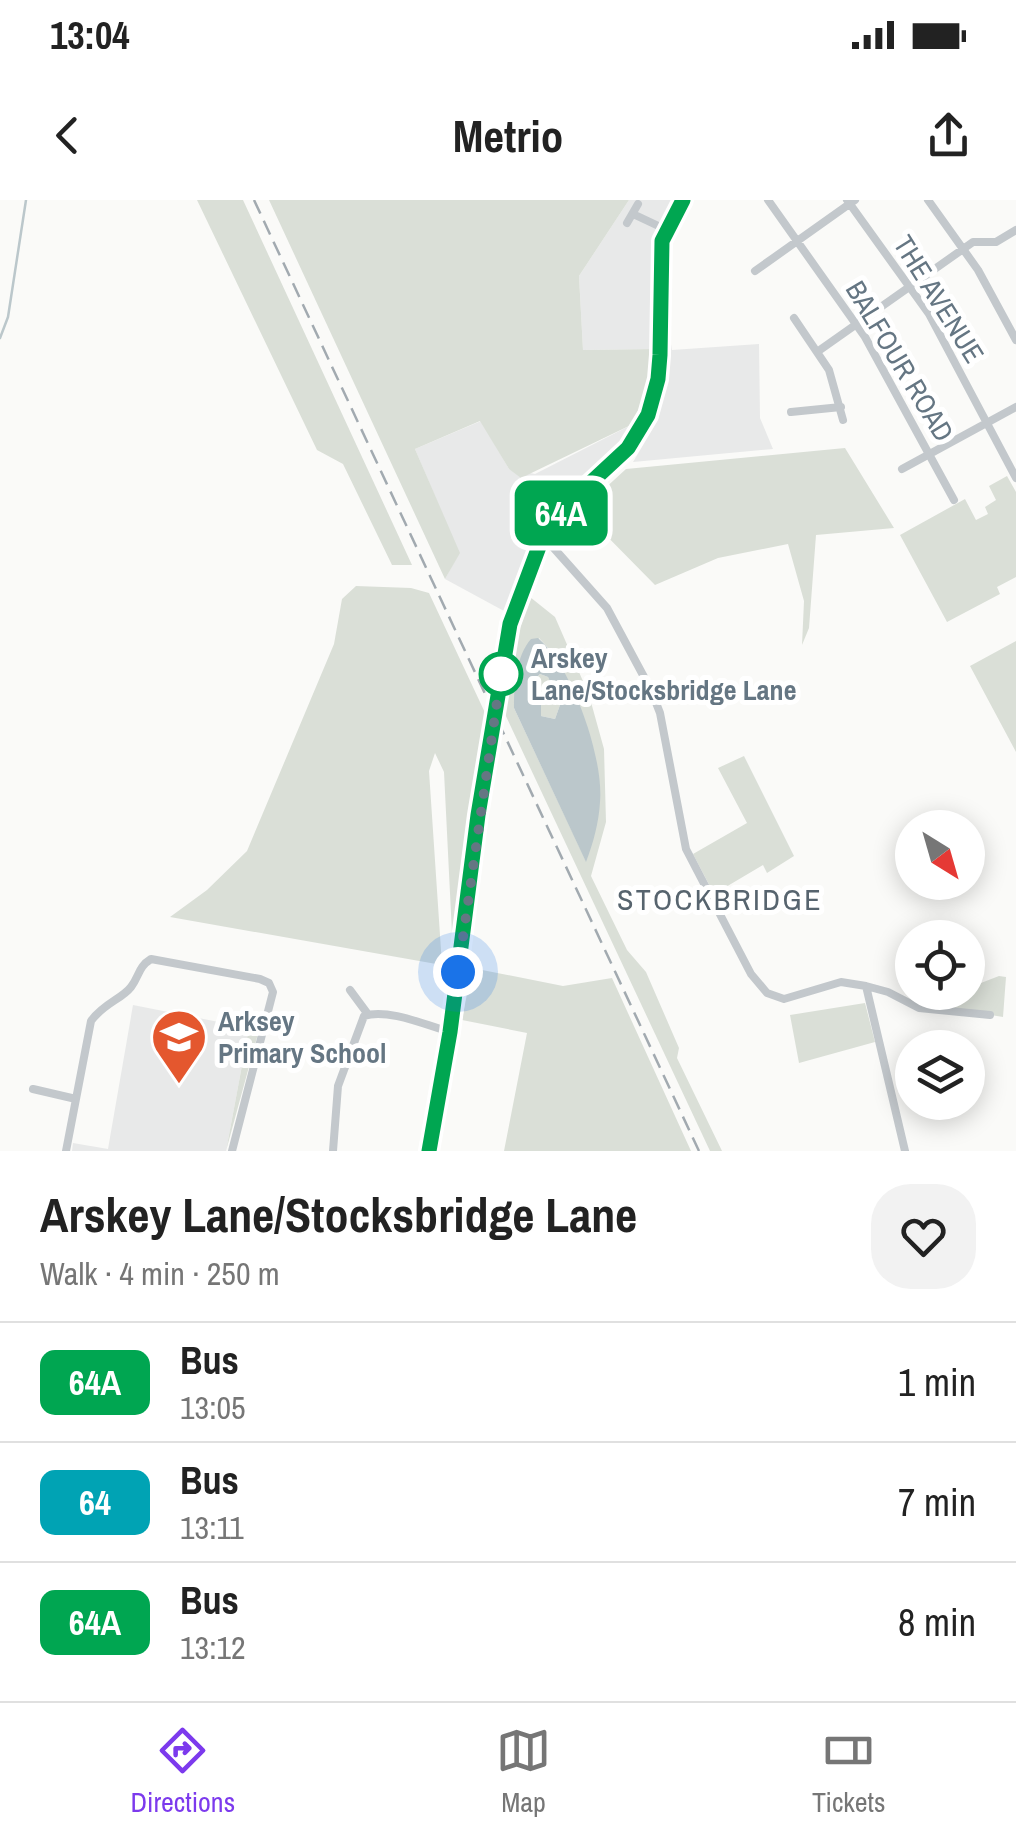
<!DOCTYPE html>
<html lang="en">
<head>
<meta charset="utf-8">
<style>
	:root { --surface:#fff; --page:#f2f2f2; --text:#222; --muted:#767676; --line:#e0e0e0; --accent:#7c3aed }
	body { margin:0; font-family:"Archivo Narrow",sans-serif; background:var(--page); color:var(--text); height:100vh; display:flex; flex-direction:column; font-size:38px; white-space:nowrap }
	* { box-sizing:border-box; margin:0 }
	p { font-size:32px; color:var(--muted) }
	.icon { flex:none; width:55px; height:55px; fill:none; stroke:currentColor; stroke-width:2; stroke-linecap:round; stroke-linejoin:round }
	.map { position:relative; height:951px; overflow:hidden }
	.side { display:flex; flex-direction:column; background:var(--surface); flex:1 }
	.side>* { flex:none }
	.badge { padding:0 20px; border-radius:15px; font-size:35px; line-height:65px }
	.needle { width:65px; rotate:143deg }
	.tools { position:absolute; left:895px; top:610px; display:grid; gap:20px }
	.tools a { display:grid; place-items:center; width:90px; height:90px; border-radius:50%; background:var(--surface); box-shadow:0 5px 25px #0003; font-size:50px }
	.you { position:absolute; width:50px; height:50px; margin:-25px; border:8px solid #fff; border-radius:50%; background:#1a73e8; box-shadow:0 0 0 15px #1a73e833 }
	.map>.badge { position:absolute; translate:-50% -50%; box-shadow:0 0 0 5px #fff }
	.round { display:grid; place-items:center; flex:none; width:105px; height:105px; border-radius:40px; background:var(--page) }
	.summary { display:flex; align-items:center; justify-content:space-between; height:170px; padding:0 40px }
	h1 { font-size:48px; font-weight:700; line-height:75px }
	ul { padding:0; list-style:none }
	li { display:flex; align-items:center; gap:30px; height:120px; padding:0 40px; border-top:2px solid var(--line) }
	li div { flex:1 }
	li b { display:block; font-size:38px }
	li em { font-style:normal }
	li .badge { min-width:110px; font-weight:700; text-align:center }
	.status { display:flex; justify-content:space-between; align-items:center; height:70px; padding:0 50px; background:var(--surface); direction:ltr }
	.status svg { height:28px; fill:currentColor }
	header { display:flex; justify-content:space-between; align-items:center; height:130px; padding:0 40px; background:var(--surface); font-size:45px; font-weight:700 }
	.dock { display:flex; justify-content:space-around; align-items:center; height:140px; border-top:2px solid var(--line); background:var(--surface); font-size:28px; color:var(--muted) }
	.dock a { display:grid; justify-items:center; gap:5px }
	.dock .active { color:var(--accent) }
	.map>svg:first-child { display:block }
	.built { fill:#e8e9e9 }
	.green { fill:#dadfd7; fill-rule:evenodd }
	.water { fill:#bbc7cb; fill-rule:evenodd }
	.lines { fill:none; stroke-linecap:round; stroke-linejoin:round }
	.stream { stroke:#bbc7cb; stroke-width:2.5 }
	.minor { stroke:#c3c8cc; stroke-width:8 }
	.rail { stroke:#a2aab0; stroke-width:2.5; stroke-dasharray:15 8; stroke-linecap:butt }
	.line-casing { stroke:#fff; stroke-width:22 }
	.line { stroke:#00a651; stroke-width:15 }
	.walk { stroke:#657683; stroke-width:10; stroke-dasharray:0 18 }
	.stop-dot { fill:#fff; stroke:#00a651; stroke-width:5 }
	.labels { text-anchor:middle; stroke-width:10; stroke-linejoin:round; paint-order:stroke }
	.street-label { font-size:28px; fill:#657683; stroke:#fff }
	.stop-label { font-size:28px; font-weight:bold; fill:#657683; stroke:#fff; text-anchor:start }
	.poi-label { font-size:28px; font-weight:bold; fill:#657683; stroke:#fff; text-anchor:start }
	.neighbourhood-label { font-size:30px; letter-spacing:2.5px; fill:#57646e; stroke:#fff }
</style>
</head>
<body>
<div class="status"><b>13:04</b><svg viewBox="0 0 49 12"><path d="M0 12V9h3v3zM5 12V6h3v6zM10 12V3h3v9zM15 12V0h3v12zM26 1h20v11H26zM47 4h2v5h-2z"/></svg></div>
<header><svg class="icon" aria-label="back" viewBox="0 0 24 24"><path d="M15 5l-7 7 7 7"/></svg>Metrio<svg class="icon" aria-label="share" viewBox="0 0 24 24"><path d="M12 15V3M7 8l5-5 5 5M5 13v7h14v-7"/></svg></header>
<div class="map">
<svg width="1016" height="951" viewBox="0 0 1016 951">
	<rect width="100%" height="100%" fill="#fafaf8"/>
	<path class="built" d="M629 0H675L654 45 672 150 759 144 760 218 773 249 633 262 658 220 667 171 653 149 583 150 579 76Z
		M481 221 509 269 535 274 633 224 616 253 560 304 533 343 504 411 445 379 459 353 415 249Z
		M133 805 249 828 226 951H72L73 943 108 949Z"/>
	<path class="green" d="M197 0H243L412 365H392L343 264 317 250Z
		M269 0H629L579 76 583 150 654 149 647 188 633 224 521 278 509 269 480 221 415 249 460 353 445 379Z
		M845 248 894 328 816 335 809 428 802 445 804 401 788 344 718 358 655 385 590 319 559 350 553 336 626 269Z
		M1007 276 1016 292V377L997 387 1000 394 947 422 900 335 965 299 976 320 988 314 985 307 996 300 989 286Z
		M356 386 411 388 429 393 487 517 453 754 444 572 435 553 429 571 442 765 170 717 207 690 247 651 334 444 342 399Z
		M530 397 555 417 589 495 604 549 606 622 591 676 627 750 646 772 679 848 677 858 722 951H710L504 512 520 428ZM539 438 562 463 586 661 514 508Z
		M1016 441V552L970 466Z
		M540 474 548 477 552 486 548 492 560 505 555 519 541 516 538 497 529 483Z
		M744 556 794 656 767 673 763 665 714 694 693 654 747 623 718 568Z
		M472 768 563 786 612 778 691 951H504L527 833 462 820Z
		M999 776 1006 777 1003 817 918 803 919 796 968 792V788Z
		M865 803 875 842 799 863 790 815Z
		M249 828 259 830 226 951Z"/>
	<path class="water" d="M538 438C572 466 604 558 600 602 599 622 593 644 586 662L514 508C514 485 516 456 531 439ZM540 474 548 477 552 486 548 492 560 505 555 519 541 516V505L530 483Z"/>
	<g class="lines">
		<path class="stream" d="M0 138 8 117 26 0"/>
		<path class="minor" d="M768 0 865 137 954 300
			M847 0 929 114 1016 278
			M928 0 978 70 1016 140
			M633 14 667 30
			M627 23 638 4
			M755 71 855 0
			M794 118 829 170 843 220
			M817 152 973 42H996L1016 30
			M791 212 841 207
			M902 269 1016 207
			M543 336 607 408 651 490 660 513 686 649 751 774 767 793 784 799 841 782 866 786 905 951
			M866 786 888 792 919 808 990 815
			M350 790 367 813
			M33 889 76 899
			M66 951 91 821C104 803 122 799 131 787 140 775 138 767 151 759L260 779 269 783 273 792 232 951
			M333 951 338 886 364 816C387 808 426 825 450 832
			M429 951 450 832 479 615 510 424 543 336 572 300 628 248 648 215 658 179 660 155 662 41 683 0"/>
		<path class="rail" d="M254 0 699 951"/>
	</g>
	<g class="lines">
		<g class="line-casing">
			<path id="line" d="M429 951 450 832 478 615 510 424 543 336 572 300 628 248 648 215 658 179 660 155 662 41 683 0"/>
		</g>
		<use href="#line" class="line"/>
		<path class="walk" d="M458 772 501 474"/>
	</g>
	<defs>
		<g id="school-pin" transform="scale(2.875)"><path d="M0 17L-7.5 6A9.5 9.5 0 1 1 7.5 6Z" fill="#e4572e" stroke="#fff"/><path d="M0-5L7-2L0 1L-7-2ZM-4 1L0 2.5L4 1V4Q0 6-4 4Z" fill="#fff"/></g>
	</defs>
	<g fill-rule="evenodd">
		<use href="#school-pin" x="179" y="837"/>
	</g>
	<circle class="stop-dot" cx="501" cy="474" r="20"/>
	<g class="labels">
		<g class="street-label">
			<text transform="translate(939 99) rotate(58)" y="10">THE AVENUE</text>
			<text transform="translate(900 161) rotate(59)" y="10">BALFOUR ROAD</text>
		</g>
		<g class="stop-label">
			<text x="531" y="468">Arskey<tspan x="531" dy="32">Lane/Stocksbridge Lane</tspan></text>
		</g>
		<g class="poi-label">
			<text x="218" y="831">Arksey<tspan x="218" dy="32">Primary School</tspan></text>
		</g>
		<g class="neighbourhood-label">
			<text x="720" y="710">STOCKBRIDGE</text>
		</g>
	</g>
</svg>
<div class="tools">
<a><svg class="needle" viewBox="-14 -14 28 28"><path d="M0-13l5 13h-10z" fill="#e53935"/><path d="M0 13l5-13h-10z" fill="#767676"/></svg></a>
<a><svg class="icon" aria-label="locate" viewBox="0 0 24 24"><circle cx="12" cy="12" r="6"/><path d="M12 2v4M12 18v4M2 12h4M18 12h4"/></svg></a>
<a><svg class="icon" aria-label="layers" viewBox="0 0 24 24"><path d="M12 4l9 5-9 5-9-5zM3 14l9 5 9-5"/></svg></a>
</div>
<div class="you" style="left:458px;top:772px"></div>
<b class="badge" style="left:561px;top:313px;background:#00a651;color:#fff">64A</b>
</div>
<section class="side">
<div class="summary"><div><h1>Arskey Lane/Stocksbridge Lane</h1><p>Walk · 4 min · 250 m</p></div><a class="round"><svg class="icon" aria-label="heart" viewBox="0 0 24 24"><path d="M12 20l-8-8c-3-5 5-10 8-4 3-6 11-1 8 4z"/></svg></a></div>
<ul>
<li><span class="badge" style="background:#00a651;color:#fff">64A</span><div><b>Bus</b><p>13:05</p></div><em>1 min</em></li>
<li><span class="badge" style="background:#00a3b4;color:#fff">64</span><div><b>Bus</b><p>13:11</p></div><em>7 min</em></li>
<li><span class="badge" style="background:#00a651;color:#fff">64A</span><div><b>Bus</b><p>13:12</p></div><em>8 min</em></li>
</ul>
</section>
<nav class="dock">
<a class="active"><svg class="icon" aria-label="directions" viewBox="0 0 24 24"><path d="M12 3l9 9-9 9-9-9zM9 14v-3h6M13 9l2 2-2 2"/></svg>Directions</a>
<a><svg class="icon" aria-label="map" viewBox="0 0 24 24"><path d="M3 6l6-2 6 2 6-2v14l-6 2-6-2-6 2zM9 4v14M15 6v14"/></svg>Map</a>
<a><svg class="icon" aria-label="tickets" viewBox="0 0 24 24"><path d="M3 7h18v10H3zM15 7v10"/></svg>Tickets</a>
</nav>
</body>
</html>
